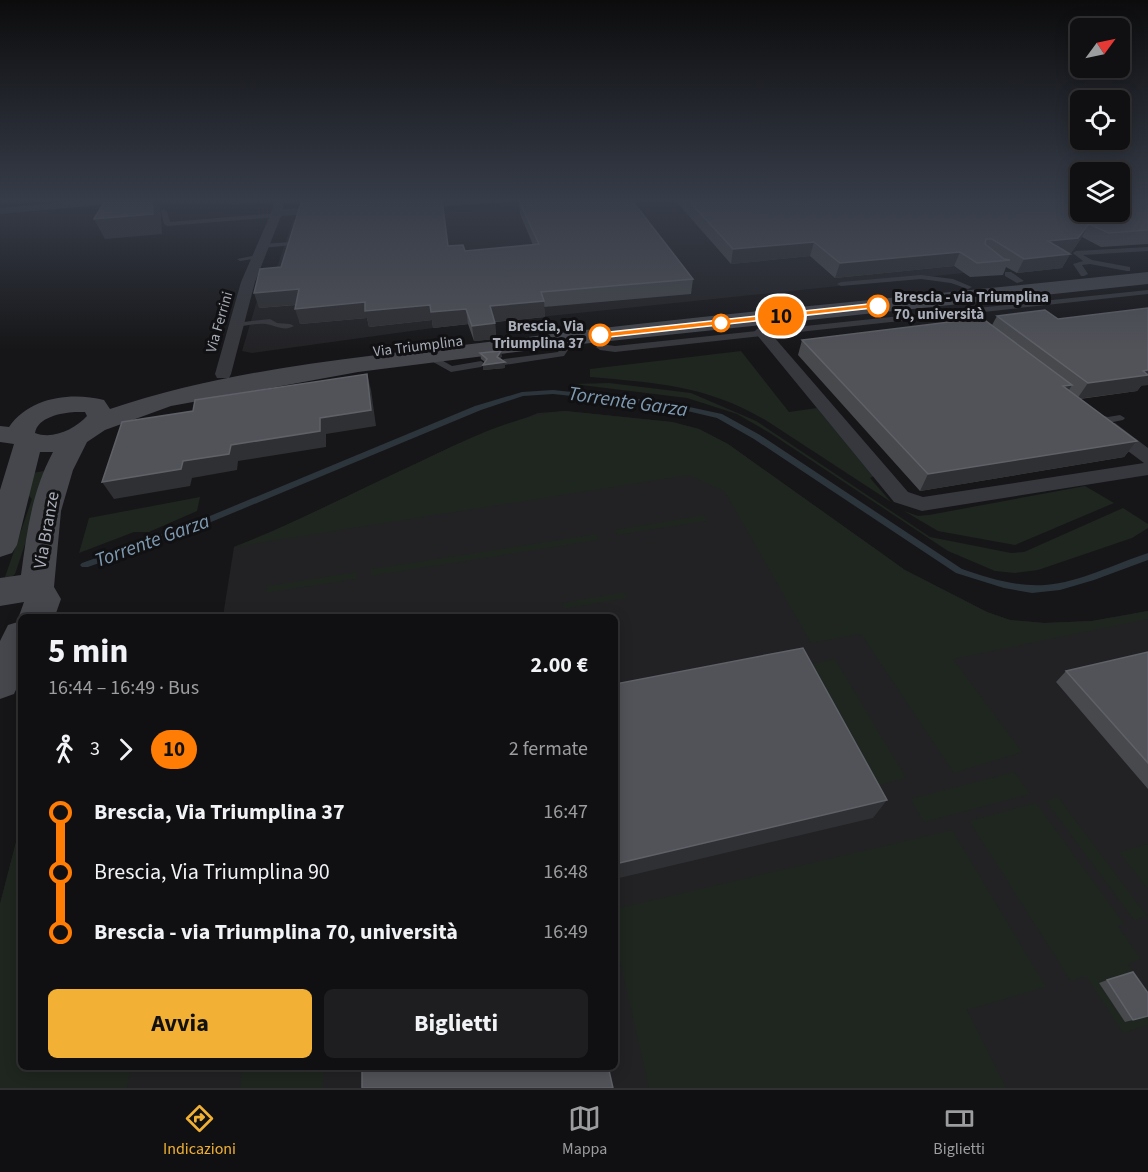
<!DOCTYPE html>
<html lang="it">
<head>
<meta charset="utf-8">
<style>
	:root { --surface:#101012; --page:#1e1e20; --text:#f1f3f6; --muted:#9c9d9f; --line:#303032; --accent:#f2b134 }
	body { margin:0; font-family:"Source Sans 3",sans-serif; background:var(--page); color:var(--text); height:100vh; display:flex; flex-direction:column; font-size:22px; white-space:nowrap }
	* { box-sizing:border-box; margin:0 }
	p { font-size:20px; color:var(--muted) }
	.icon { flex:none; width:33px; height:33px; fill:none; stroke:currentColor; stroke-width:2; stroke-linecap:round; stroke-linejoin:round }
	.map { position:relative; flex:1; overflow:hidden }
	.drawer { position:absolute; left:18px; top:614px; width:600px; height:456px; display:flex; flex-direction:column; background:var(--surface); border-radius:9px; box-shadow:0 3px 15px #0003,0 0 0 2px var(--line) }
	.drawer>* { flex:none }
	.badge { padding:0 12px; border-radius:20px; font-size:21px; line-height:39px }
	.needle { width:39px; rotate:57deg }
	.tools { position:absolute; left:1070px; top:18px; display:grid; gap:12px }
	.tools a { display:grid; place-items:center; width:60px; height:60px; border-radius:9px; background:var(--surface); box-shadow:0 3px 15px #0003,0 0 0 2px var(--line); font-size:30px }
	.map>.badge { position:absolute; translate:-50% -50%; box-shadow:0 0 0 3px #fff }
	.legs { display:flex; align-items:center; gap:9px; height:66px; padding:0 30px; font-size:20px }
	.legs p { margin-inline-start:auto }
	.summary { display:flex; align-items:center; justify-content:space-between; height:102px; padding:0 30px }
	h1 { font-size:33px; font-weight:700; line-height:45px }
	.cta { display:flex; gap:12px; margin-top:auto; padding:12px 30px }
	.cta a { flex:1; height:69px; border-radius:9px; background:var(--accent); color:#111; font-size:24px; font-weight:700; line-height:69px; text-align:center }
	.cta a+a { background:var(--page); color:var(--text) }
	ul { padding:0 30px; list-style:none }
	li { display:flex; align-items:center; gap:21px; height:60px; font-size:22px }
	li i { display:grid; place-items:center; width:9px; height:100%; margin:0 8px; background:currentColor }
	li i::after { content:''; width:15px; height:15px; margin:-8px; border:4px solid; border-radius:50%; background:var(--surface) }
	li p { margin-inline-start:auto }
	li:first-child i { background:linear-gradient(#0000 50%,currentColor 0) }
	li:last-child i { background:linear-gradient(currentColor 50%,#0000 0) }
	.tabs { display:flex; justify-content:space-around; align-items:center; height:84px; border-top:2px solid var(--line); background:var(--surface); font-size:16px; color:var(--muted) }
	.tabs a { display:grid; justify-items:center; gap:3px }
	.tabs .selected { color:var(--accent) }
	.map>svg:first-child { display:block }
	.built { fill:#222225 }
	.green { fill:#1e261f }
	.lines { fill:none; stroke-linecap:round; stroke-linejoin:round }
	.stream { fill:#2c353c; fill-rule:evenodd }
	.lane { fill:#37383d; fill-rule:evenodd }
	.street { fill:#37383d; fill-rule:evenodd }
	.secondary { fill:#45474d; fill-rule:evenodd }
	.wall { fill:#47494d }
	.shaded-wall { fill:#2f3033 }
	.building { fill:#525359; stroke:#5f6168; stroke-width:1.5 }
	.line-1 { fill:#ff7d04; stroke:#fff; stroke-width:1.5 }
	.stop-1-dot { fill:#fff; stroke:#ff7d04; stroke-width:3 }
	.labels { text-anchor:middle; stroke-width:6; stroke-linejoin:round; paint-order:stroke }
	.far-stop-label { font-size:15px; font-weight:bold; fill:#a8adb8; stroke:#111113; text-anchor:start }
	.far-street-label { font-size:15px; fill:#a8adb8; stroke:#111113 }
	.street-label { font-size:18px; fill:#a8adb8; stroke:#111113 }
	.water-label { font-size:20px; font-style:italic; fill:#7f9bb3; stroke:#111113 }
</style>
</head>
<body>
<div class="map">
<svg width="1148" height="1088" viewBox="0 0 1148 1088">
	<rect width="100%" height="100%" fill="#161618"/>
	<path class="built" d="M498 199H852L964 273 433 328 252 353 242 351 264 277 274 276 293 220 500 206Z
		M565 411 672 422 699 429 728 444 905 570 987 612 1010 620 1044 623 1092 621 1148 611V1088H0V904L21 823V1066H615V616H223L234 547 270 533 453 446 538 413Z"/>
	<path class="green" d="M741 351 789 412 817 408 874 476 870 478 891 502 767 421C706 385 657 383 590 377V369Z
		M609 383 691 393 756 421 930 537 1011 553 1024 552 1123 508 1148 524V528L1132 538 1038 570 1015 573 995 571 948 551 770 433 737 414 687 398 573 384Z
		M565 411 672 422 699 429 728 444 905 570 987 612 1010 620 1044 623 1092 621 1148 611V619L953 659 1022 752 954 773 861 634 811 643 725 492 689 475 234 547C300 521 362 488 426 459 470 438 516 415 565 411Z
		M50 470 15 574 8 581 5 577 32 499 26 493 32 473Z
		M1085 486 1114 503 1015 545 938 531 904 511 918 516 929 515Z
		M200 497 197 511 149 532H134L79 553 89 518Z
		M704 515 707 521 617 535 615 530Z
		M596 534 598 540 371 576V569Z
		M356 572V579L266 593 267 586Z
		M624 592 627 598 564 609 562 603Z
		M835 659 906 778 859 790 793 668Z
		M1014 772 1030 794 924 822 910 799Z
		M1058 797 1147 916 1134 920 1046 801Z
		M1036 803 1124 924 1118 926 1141 959 1128 964 1148 993V1025L1123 1033 1086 976 1071 981 969 821Z
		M21 823V1066L131 1067 127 1088H0V904Z
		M952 830 1046 987 967 1010 1006 1088H649L615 939V909Z
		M1148 844V889L1119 852Z
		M242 1067H324L323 1088H240Z"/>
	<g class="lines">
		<path class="stream" d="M80 199H93L60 204 58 203Z
			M553 390 666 402 722 414 760 435 962 569C988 578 1017 587 1045 585 1081 582 1114 564 1148 553V560L1094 580 1060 590 1032 593 1004 588 956 573 754 439 717 418 666 406 553 394 523 396 481 410 199 527 88 567H82L80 565 82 563 193 523 475 406 522 392Z"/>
		<path class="lane" d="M787 199H793L805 204 820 203 818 199H824L826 204C814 210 797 210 787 199Z
			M164 209 167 211 170 222 277 213 280 215 277 217 167 226 164 224 161 211Z
			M291 242 293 243V245L262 248 259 246 262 244Z
			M1148 247V251L1083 255 1092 260 1130 267V271H1127L1090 264 1082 265 1088 274 1084 276H1081L1073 264 1083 261 1074 254 1073 253 1076 251Z
			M257 255 259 256V258L240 261 237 259Z
			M1005 272H1011L1024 281 1017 283 1005 276Z
			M921 275 953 279 972 287 968 289 951 283 921 279 841 286 837 284 841 282Z
			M1148 290V294L615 352 600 350 596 347 600 344 615 346Z
			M270 319 277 323 290 324 294 326C284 332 275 325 266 324 256 323 245 326 235 327L231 325 235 323Z
			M572 335 576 338 564 356 504 365 500 362 504 359 558 352 569 336Z
			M429 353 452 366 481 361 485 364 481 367 451 372 426 358V354Z
			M1092 413 1108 417 1120 415 1125 418 1123 420 1108 423 1089 418 1087 416Z"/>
		<path class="street" d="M96 199H140L135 202 0 214V208Z
			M275 199H283V209L327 207 333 210 327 213 281 216 255 282 231 374 229 378H217L215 374 241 282 271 213Z
			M455 199 501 200 495 203 414 208 408 205 414 202Z
			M762 327 767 329 908 492 923 497 1144 463 1101 431 1099 427 1101 423H1115L1148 448V475L922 511 894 502 757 335 754 332 757 329Z"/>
		<path class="secondary" d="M1148 272V284L572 345 358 372 171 406 105 430 87 442 73 470 61 511 54 587 61 599 55 616H21V620L19 616 24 602 0 606V578L21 575C27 531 32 491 53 452H40L17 545 12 553 0 557V490L14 444 0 442V426L9 427C30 397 71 392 104 400L110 409C231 368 361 357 488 342 707 314 928 295 1148 272ZM75 412H85L87 416C75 429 53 440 35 433 38 417 61 413 75 412Z
			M21 621V679L14 694 0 699V641L8 625Z"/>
	</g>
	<path class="wall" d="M306 199H345L344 201 353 200V199H442L448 246 465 251 533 245 520 214 519 201 541 199H658L633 201 693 279 691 294 544 307 545 317 495 322 496 339 474 341 468 324 433 328 432 320 369 327 367 318 300 324 296 305 259 308 281 267 307 203Z
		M674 199H789L794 203 1148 199V244L1101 247 1082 237 1071 253H1068L1070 254 1062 268 1017 273 1006 267 1003 275 970 277 954 266 835 278 810 256 731 264Z
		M997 316 1141 386 1137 391 1080 399 1137 441 1124 457 920 491 798 355 802 340 992 325Z
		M480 353 502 356 500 359 505 362V368L483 370 485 362 481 359Z
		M1148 652V789L1056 682 1066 671Z
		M1107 980 1133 1020 1125 1022 1099 983Z"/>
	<path class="shaded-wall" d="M152 199H177L160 201 162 234 105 239 94 219Z
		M230 199H260V202L232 205Z
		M623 199H658L623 202Z
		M1089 224 1082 237 1071 253 1041 256 1048 241Z
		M814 242 810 256 731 264 733 249Z
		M960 252 954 266 835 278 840 263Z
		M1070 254 1062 268 1017 273 1024 259Z
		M299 289 303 304 259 308 254 293Z
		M544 301 545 317 491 322 490 306Z
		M365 302 430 305 466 309 468 324 433 328 432 320 369 327 367 318 300 324 295 309Z
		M495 323 496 339 474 341 472 326Z
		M501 351 502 356 498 362 497 357Z
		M505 362V368L483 370V365Z
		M1148 370V385L1141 386 1137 391 1077 399 1088 383Z
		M367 374 371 390 376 426 326 434V447L238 461 237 470 192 478 190 486 114 499 102 482 183 461 231 445 320 418Z
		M1072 385 1062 401 1063 386Z
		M1137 441 1124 457 920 491 928 474Z
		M887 800 873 818 615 879V864Z"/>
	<path class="building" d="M106 199H152L153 214 94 219Z
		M375 199H442L448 246 463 245 465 251 539 244 519 201 541 199H631L693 279 541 292 544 301 490 306 495 323 472 326 466 309 431 312 430 305 365 311V302L295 309 299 289 254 293 260 269 281 267 301 203Z
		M687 199H789L794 203 839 199H1080V212H1119V199H1137L1148 203V230L1109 233 1089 224 1078 238 1048 241 1070 254 1024 259 992 239H986L985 244 1004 259 1010 260 977 263 960 252 840 263 814 242 733 249Z
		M1148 308V370L1143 371 1148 375 1088 383 997 316 1045 310 1058 319Z
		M982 318 1072 385 1063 386 1137 441 928 474 802 340Z
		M501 351 497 357 505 362 483 365 487 359 480 353Z
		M367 374 371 410 320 418V431L231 445 229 454 183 461 181 469 102 482 122 422 193 411 195 400Z
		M803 648 887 800 615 864V684Z
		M1148 652V763L1066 671Z
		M1133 972 1148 993V1016L1133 1020 1107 980Z
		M362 1066H608L613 1088H362Z"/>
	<linearGradient id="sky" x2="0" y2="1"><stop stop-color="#0c0c0d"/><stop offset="0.57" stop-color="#363c48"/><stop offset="1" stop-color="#363c48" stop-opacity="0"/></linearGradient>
	<rect width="1148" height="351" fill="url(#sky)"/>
	<path class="line-1" d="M878 303 881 304V307L600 338 595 335 600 333Z"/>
	<g class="stop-1-dot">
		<circle cx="878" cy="306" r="10"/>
		<circle cx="721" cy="323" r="8"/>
		<circle cx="600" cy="335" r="10"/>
	</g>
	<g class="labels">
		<g class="far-stop-label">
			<text x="894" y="302">Brescia - via Triumplina<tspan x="894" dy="17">70, università</tspan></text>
			<text x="584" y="331" text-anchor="end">Brescia, Via<tspan x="584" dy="17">Triumplina 37</tspan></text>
		</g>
		<g class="far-street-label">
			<text transform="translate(219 322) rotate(-74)" y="5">Via Ferrini</text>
			<text transform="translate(418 346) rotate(-7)" y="5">Via Triumplina</text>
		</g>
		<g class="street-label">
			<text transform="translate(46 530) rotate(-80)" y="6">Via Branze</text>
		</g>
		<g class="water-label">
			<text transform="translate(628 401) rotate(8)" y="7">Torrente Garza</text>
			<text transform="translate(152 540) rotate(-20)" y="7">Torrente Garza</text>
		</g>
	</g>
</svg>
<div class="tools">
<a><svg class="needle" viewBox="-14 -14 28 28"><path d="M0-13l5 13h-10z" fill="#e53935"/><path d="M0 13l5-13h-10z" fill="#9c9d9f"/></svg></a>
<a><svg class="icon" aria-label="locate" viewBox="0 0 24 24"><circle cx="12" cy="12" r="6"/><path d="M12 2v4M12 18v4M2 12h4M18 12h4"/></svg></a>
<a><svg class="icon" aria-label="layers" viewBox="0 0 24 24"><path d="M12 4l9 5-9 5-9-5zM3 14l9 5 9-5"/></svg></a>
</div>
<b class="badge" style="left:781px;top:316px;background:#ff7d04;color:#111">10</b>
<section class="drawer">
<div class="summary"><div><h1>5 min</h1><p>16:44 – 16:49 · Bus</p></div><b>2.00 €</b></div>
<div class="legs"><svg class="icon" aria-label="walk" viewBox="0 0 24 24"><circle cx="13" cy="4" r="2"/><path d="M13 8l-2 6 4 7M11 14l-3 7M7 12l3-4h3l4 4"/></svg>3<svg class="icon" aria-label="forward" viewBox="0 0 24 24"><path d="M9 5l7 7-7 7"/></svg><b class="badge" style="background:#ff7d04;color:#111">10</b><p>2 fermate</p></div>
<ul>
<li><i style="color:#ff7d04"></i><b>Brescia, Via Triumplina 37</b><p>16:47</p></li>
<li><i style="color:#ff7d04"></i><span>Brescia, Via Triumplina 90</span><p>16:48</p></li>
<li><i style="color:#ff7d04"></i><b>Brescia - via Triumplina 70, università</b><p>16:49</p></li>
</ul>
<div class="cta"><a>Avvia</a><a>Biglietti</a></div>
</section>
</div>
<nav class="tabs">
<a class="selected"><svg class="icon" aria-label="directions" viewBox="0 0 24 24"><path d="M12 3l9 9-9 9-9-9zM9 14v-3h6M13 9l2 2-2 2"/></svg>Indicazioni</a>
<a><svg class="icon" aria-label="map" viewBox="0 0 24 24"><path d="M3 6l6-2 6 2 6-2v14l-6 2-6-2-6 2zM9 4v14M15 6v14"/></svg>Mappa</a>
<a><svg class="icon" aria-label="tickets" viewBox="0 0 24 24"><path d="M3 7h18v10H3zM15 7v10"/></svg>Biglietti</a>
</nav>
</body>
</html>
